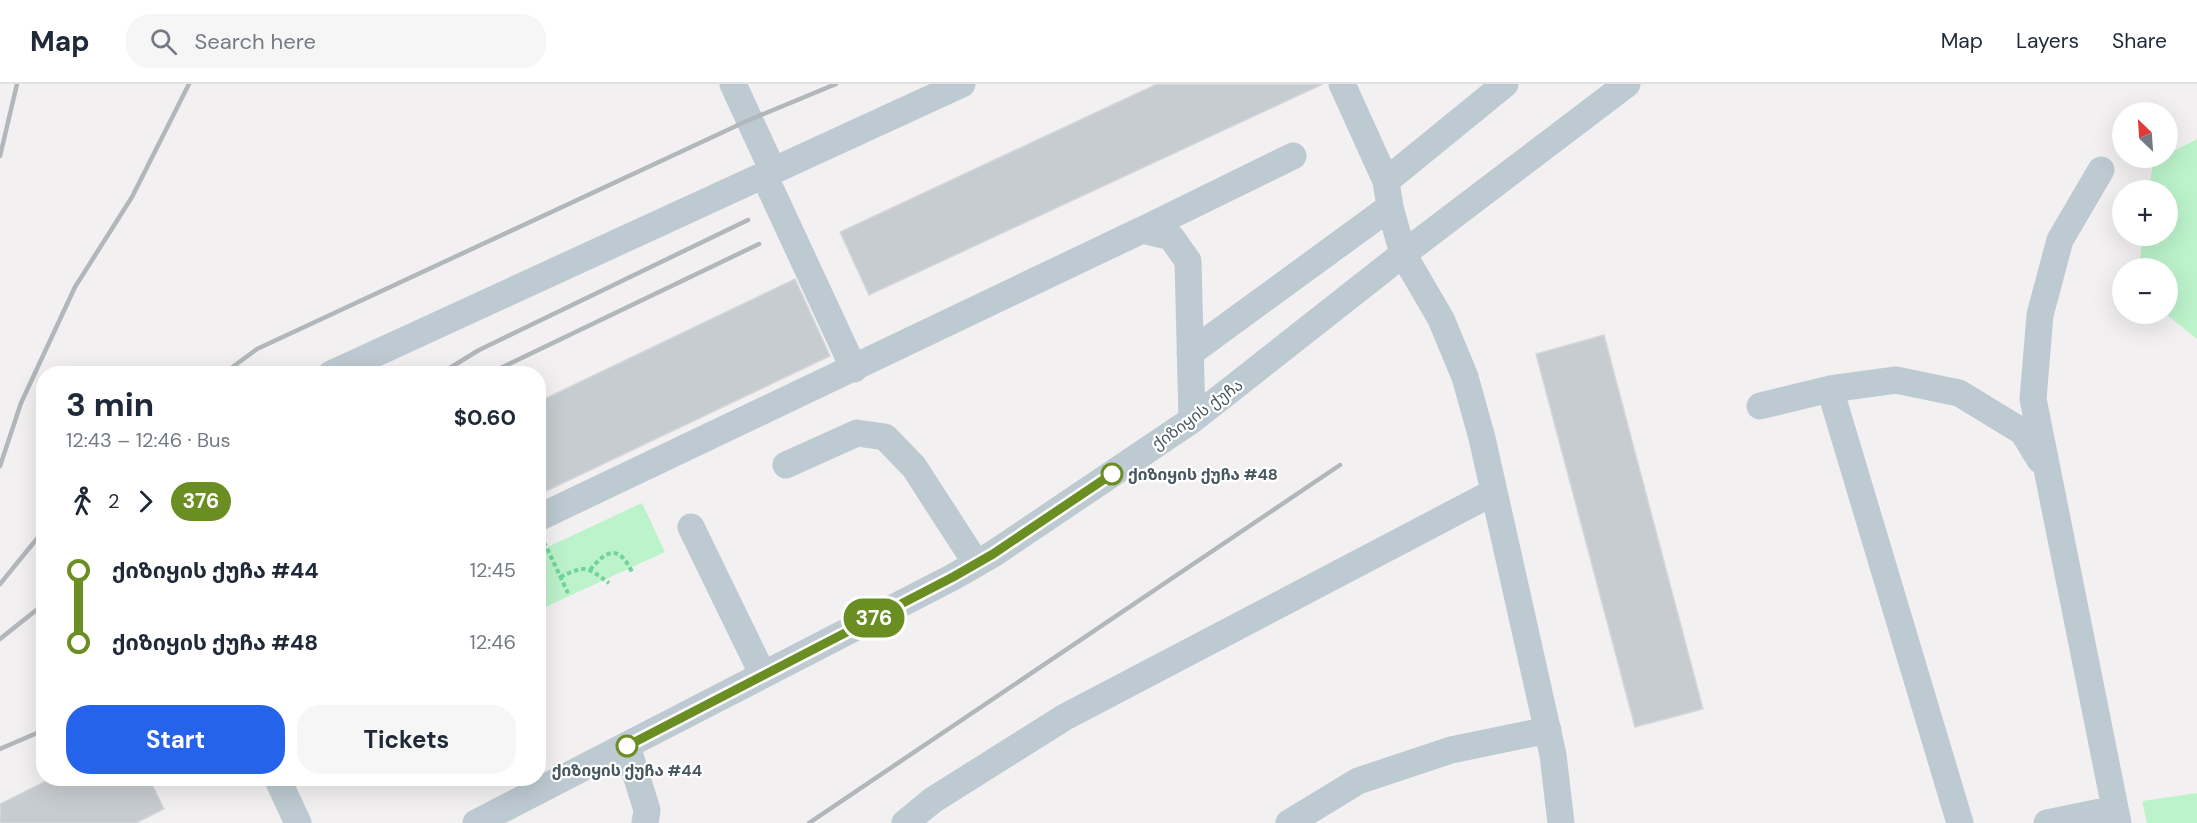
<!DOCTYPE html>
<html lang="en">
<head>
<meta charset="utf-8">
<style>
	:root { --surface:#fff; --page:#f6f6f7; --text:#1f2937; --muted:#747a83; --line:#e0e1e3; --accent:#2563eb }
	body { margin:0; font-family:"DM Sans","Noto Sans Georgian",sans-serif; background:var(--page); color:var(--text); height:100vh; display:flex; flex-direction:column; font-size:22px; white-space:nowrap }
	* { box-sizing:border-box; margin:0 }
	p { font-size:20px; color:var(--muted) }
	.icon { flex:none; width:33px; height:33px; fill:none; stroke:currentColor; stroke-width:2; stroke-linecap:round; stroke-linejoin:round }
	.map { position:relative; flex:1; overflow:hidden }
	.sheet { position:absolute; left:36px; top:282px; width:510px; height:420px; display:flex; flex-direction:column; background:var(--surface); border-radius:24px; box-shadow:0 6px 24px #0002 }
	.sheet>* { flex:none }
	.badge { padding:0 12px; border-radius:20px; font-size:21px; line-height:39px }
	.needle { width:39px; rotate:335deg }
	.tools { position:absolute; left:2112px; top:18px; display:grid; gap:12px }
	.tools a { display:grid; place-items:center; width:66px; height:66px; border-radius:50%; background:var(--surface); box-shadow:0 6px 24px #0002; font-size:30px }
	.map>.badge { position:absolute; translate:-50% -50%; box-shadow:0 0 0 3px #fff }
	.legs { display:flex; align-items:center; gap:9px; height:66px; padding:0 30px; font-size:20px }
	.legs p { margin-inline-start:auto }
	.overview { display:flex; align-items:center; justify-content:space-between; height:102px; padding:0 30px }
	h1 { font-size:33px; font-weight:700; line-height:45px }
	.action { display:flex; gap:12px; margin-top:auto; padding:12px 30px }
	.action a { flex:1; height:69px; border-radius:24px; background:var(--accent); color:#fff; font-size:24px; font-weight:700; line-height:69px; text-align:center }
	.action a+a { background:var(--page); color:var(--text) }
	ul { padding:0 30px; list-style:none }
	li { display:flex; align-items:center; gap:21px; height:72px; font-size:22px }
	li i { display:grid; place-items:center; width:9px; height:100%; margin:0 8px; background:currentColor }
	li i::after { content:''; width:15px; height:15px; margin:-8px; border:4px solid; border-radius:50%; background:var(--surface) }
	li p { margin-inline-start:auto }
	li:first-child i { background:linear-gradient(#0000 50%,currentColor 0) }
	li:last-child i { background:linear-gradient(currentColor 50%,#0000 0) }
	header { display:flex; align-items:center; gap:36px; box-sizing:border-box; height:84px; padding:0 30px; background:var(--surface); border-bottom:2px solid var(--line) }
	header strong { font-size:28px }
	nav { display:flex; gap:33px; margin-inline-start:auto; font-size:21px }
	.search { width:420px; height:54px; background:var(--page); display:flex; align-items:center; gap:15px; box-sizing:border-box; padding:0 21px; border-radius:24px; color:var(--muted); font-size:22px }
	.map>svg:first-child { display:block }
	.green { fill:#bcf3cb }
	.building { fill:#c7ccd0; stroke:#d4d7dc; stroke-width:1.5 }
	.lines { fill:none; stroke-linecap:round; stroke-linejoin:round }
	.path { stroke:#71d498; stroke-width:4; stroke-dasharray:4.5 3; stroke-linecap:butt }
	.minor { stroke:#bdcad1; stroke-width:27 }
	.rail { stroke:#b2b7bb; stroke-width:4.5 }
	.line-1-casing { stroke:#fff; stroke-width:14 }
	.line-1 { stroke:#6b8e23; stroke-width:9 }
	.stop-1-dot { fill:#fff; stroke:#6b8e23; stroke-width:3 }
	.labels { text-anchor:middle; stroke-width:4.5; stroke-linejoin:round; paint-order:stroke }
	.street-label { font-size:16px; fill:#475760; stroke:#fff }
	.stop-label { font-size:16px; font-weight:bold; fill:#475760; stroke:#fff; text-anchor:start }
</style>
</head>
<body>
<header>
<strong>Map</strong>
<div class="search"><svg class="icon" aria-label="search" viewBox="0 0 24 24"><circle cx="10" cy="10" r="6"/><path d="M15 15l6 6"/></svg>Search here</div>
<nav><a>Map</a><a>Layers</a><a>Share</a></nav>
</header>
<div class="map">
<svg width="2197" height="739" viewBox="0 0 2197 739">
	<rect width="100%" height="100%" fill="#f3f0f1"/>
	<path class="green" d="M2197 55V255L2166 230 2168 184H2139L2143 152H2168V106H2149L2153 78 2162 74H2168V70Z
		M642 419 665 468 539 526V467Z
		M2197 709V739H2147L2142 717Z"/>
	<path class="building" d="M1157 0H1323L869 211 840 148Z
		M795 195 830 272 538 411V318Z
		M1604 251 1703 625 1635 643 1536 270Z
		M52 694H149L164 725 136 739H0V720Z"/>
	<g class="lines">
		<path class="path" d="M544 458 568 509
			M590 486C607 465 619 461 632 488
			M560 493C587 481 585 482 609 499"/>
		<path class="minor" d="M733 0 773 87
			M1342 0 1386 97 1390 123 1403 170 1441 235 1465 293 1482 354 1553 671 1561 739
			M2101 86 2060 156 2040 231 2033 315 2118 739
			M764 91 854 285
			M1386 97 1505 0
			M1142 146 1293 72
			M1190 269 1390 123
			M331 290 962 0
			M1830 305 1960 739
			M1760 322 1830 305 1896 296 1959 309 2023 348 2040 376
			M786 381 857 349 885 353 914 383 976 479
			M538 434 1142 146 1171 153 1188 177 1192 336
			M691 443 763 591
			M627 662 647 726 645 739
			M277 694 298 739
			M476 739 953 493 993 470 1192 336 1403 170 1627 0
			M905 739 933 716 1065 633 1494 408
			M1289 739 1358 697 1451 666 1548 646
			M2047 739 2115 725"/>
		<path class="rail" d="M0 72 17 0
			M223 290 257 265 749 36 836 0
			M440 290 479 266 748 136
			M488 290 759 160
			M0 382 21 319 75 203 132 113 189 0
			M0 500 44 446
			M0 555 44 520
			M0 665 44 646
			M809 739 1340 381"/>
	</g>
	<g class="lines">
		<g class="line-1-casing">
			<path id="line-1" d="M627 662 953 493 993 470 1112 390"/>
		</g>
		<use href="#line-1" class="line-1"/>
	</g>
	<g class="stop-1-dot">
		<circle cx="1112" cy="390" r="10"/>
		<circle cx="627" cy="662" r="10"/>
	</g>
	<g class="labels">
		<g class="street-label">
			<text transform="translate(1197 330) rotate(-36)" y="6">ქიზიყის ქუჩა</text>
		</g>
		<g class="stop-label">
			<text x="1128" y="396">ქიზიყის ქუჩა #48</text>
			<text x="627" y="692" text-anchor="middle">ქიზიყის ქუჩა #44</text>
		</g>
	</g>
</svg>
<div class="tools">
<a><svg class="needle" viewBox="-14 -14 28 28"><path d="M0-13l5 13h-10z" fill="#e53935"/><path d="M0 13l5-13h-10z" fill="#747a83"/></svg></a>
<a>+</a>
<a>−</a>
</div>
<b class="badge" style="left:874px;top:534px;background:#6b8e23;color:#fff">376</b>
<section class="sheet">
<div class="overview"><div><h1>3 min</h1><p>12:43 – 12:46 · Bus</p></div><b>$0.60</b></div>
<div class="legs"><svg class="icon" aria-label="walk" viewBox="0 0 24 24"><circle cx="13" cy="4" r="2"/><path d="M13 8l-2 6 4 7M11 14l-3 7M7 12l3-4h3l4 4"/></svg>2<svg class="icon" aria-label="forward" viewBox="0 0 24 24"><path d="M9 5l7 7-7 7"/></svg><b class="badge" style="background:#6b8e23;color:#fff">376</b></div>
<ul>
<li><i style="color:#6b8e23"></i><b>ქიზიყის ქუჩა #44</b><p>12:45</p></li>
<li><i style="color:#6b8e23"></i><b>ქიზიყის ქუჩა #48</b><p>12:46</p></li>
</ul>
<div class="action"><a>Start</a><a>Tickets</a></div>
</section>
</div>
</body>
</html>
